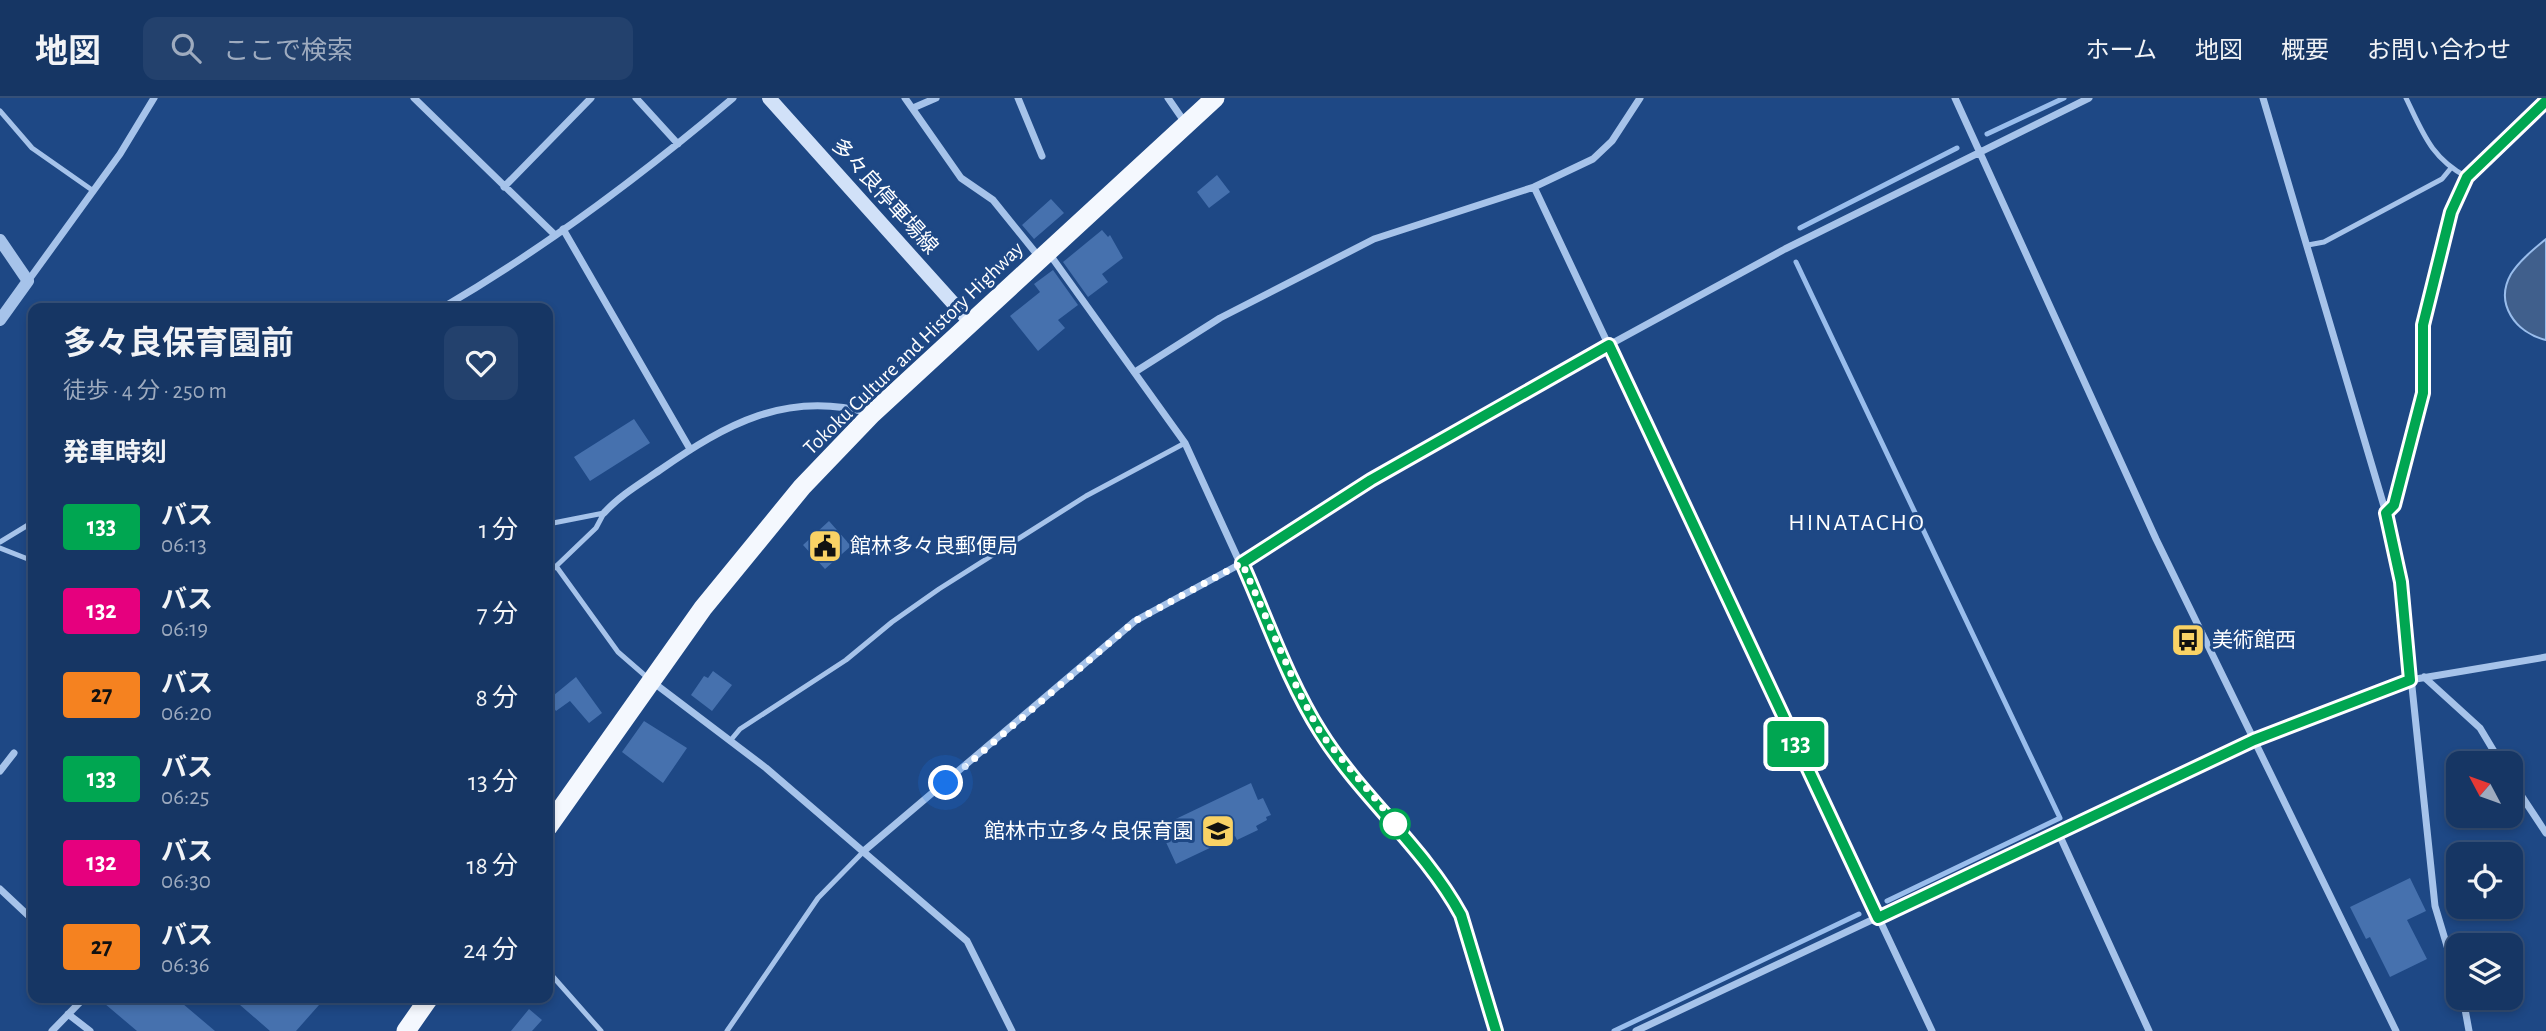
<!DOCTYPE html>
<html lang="ja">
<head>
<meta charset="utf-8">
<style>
	:root { --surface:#163664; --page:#23416d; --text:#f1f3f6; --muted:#9eabbf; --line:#355078 }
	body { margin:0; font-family:"Alegreya Sans","Noto Sans JP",sans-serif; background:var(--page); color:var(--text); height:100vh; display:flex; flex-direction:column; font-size:26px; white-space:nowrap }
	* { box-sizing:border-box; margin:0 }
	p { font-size:23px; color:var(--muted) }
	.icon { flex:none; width:38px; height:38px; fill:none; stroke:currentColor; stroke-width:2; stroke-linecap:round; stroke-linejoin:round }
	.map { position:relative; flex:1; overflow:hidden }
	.panel { position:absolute; left:28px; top:205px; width:525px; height:700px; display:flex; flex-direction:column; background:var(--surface); border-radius:14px; box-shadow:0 4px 10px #0003,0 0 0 2px var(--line) }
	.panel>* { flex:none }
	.badge { padding:0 14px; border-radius:5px; font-size:24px; line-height:46px }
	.needle { width:46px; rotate:311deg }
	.controls { position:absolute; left:2446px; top:653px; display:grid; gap:14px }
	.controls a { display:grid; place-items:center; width:77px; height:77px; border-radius:14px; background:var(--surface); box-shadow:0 4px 10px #0003,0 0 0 2px var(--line); font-size:35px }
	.you { position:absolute; width:35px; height:35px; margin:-18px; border:5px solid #fff; border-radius:50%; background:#1a73e8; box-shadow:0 0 0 10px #1a73e833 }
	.map>.badge { position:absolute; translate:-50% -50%; box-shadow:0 0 0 4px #fff }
	h2 { padding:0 35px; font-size:26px; line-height:63px }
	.round { display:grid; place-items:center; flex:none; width:74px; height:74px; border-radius:14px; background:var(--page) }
	.summary { display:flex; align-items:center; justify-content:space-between; height:119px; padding:0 35px }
	h1 { font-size:33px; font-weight:700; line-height:52px }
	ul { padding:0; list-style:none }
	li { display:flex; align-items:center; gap:21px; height:84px; padding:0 35px }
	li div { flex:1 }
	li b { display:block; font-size:26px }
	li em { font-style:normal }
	li .badge { min-width:77px; font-weight:700; text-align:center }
	header { display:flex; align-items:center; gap:42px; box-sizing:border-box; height:98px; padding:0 35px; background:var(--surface); border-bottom:2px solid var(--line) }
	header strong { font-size:33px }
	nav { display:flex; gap:38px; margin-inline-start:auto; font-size:24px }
	.search { width:490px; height:63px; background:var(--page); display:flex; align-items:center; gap:18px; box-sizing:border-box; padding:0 24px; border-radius:14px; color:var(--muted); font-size:26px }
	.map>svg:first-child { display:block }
	.water { fill:#405f8c; stroke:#99bdec; stroke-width:2 }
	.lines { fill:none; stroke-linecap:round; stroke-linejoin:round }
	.stream { stroke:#99bdec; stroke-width:5 }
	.building { fill:#4671ae }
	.service { stroke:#a6c3ea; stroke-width:5 }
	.minor { stroke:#a6c3ea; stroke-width:7 }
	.tertiary { stroke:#a6c3ea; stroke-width:12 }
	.secondary { stroke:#d1e1f8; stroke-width:14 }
	.trunk { stroke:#f4f8fe; stroke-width:19 }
	.line-casing { stroke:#fff; stroke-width:16 }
	.line { stroke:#00a651; stroke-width:10 }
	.walk { stroke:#fff; stroke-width:7; stroke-dasharray:0 12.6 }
	.stop-dot { fill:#fff; stroke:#00a651; stroke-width:3.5 }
	.labels { text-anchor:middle; stroke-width:6; stroke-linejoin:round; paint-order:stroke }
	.street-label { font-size:21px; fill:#fff; stroke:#1e4885 }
	.poi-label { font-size:21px; fill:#fff; stroke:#1e4885; text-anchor:start }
	.quarter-label { font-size:24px; letter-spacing:2px; fill:#fff; stroke:#1e4885 }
</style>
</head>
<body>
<header>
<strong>地図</strong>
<div class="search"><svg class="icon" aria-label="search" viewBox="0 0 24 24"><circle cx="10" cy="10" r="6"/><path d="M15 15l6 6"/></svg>ここで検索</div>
<nav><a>ホーム</a><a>地図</a><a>概要</a><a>お問い合わせ</a></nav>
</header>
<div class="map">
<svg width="2546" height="933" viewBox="0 0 2546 933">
	<rect width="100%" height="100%" fill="#1e4885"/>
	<path class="water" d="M2546 141V242C2516 235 2494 206 2511 176 2520 162 2534 151 2546 141Z"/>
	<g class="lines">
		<path class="stream" d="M1987 36 2064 0
			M1800 130 1957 50
			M1796 164 2060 720 1887 803
			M1614 933 1859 816"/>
	</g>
	<path class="building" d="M1217 77 1230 94 1209 110 1197 94Z
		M1051 101 1064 115 1034 141 1022 127Z
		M1102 132 1108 139 1110 137 1123 160 1102 176 1108 184 1088 199 1063 164Z
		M1053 172 1078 207 1058 222 1065 230 1038 253 1010 218 1040 194 1034 186Z
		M634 321 650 345 590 383 574 359Z
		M829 423 851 448 825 471 803 447Z
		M713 573 732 587 712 613 691 597 704 578 708 580Z
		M576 579 602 615 589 625 570 603 556 613 548 602Z
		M644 623 687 650 663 685 622 654Z
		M1251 685 1258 702 1263 700 1271 717 1266 719 1267 722 1256 728 1258 732 1237 742 1235 738 1176 766 1159 729Z
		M2410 780 2426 813 2407 822 2427 861 2390 879 2370 839 2366 841 2350 809Z
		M98 900H176L215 933H137Z
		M232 900H311L319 907 296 933H270Z
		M529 911 542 922 532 933H511Z"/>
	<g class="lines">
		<path class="service" d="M2406 0C2423 35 2431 60 2467 79
			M0 13 32 50 92 92
			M2308 147 2324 144 2442 81 2451 70
			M2386 415 2394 407 2423 295V227L2451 115 2467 79 2546 3
			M548 426 604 415
			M0 444 33 424
			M0 450 33 463
			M556 468 618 554 649 581
			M548 476 596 430 604 415
			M730 643 740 631 846 562 892 524 939 491 1086 398 1185 345
			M548 873 601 933
			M727 933 818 800 865 752"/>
		<path class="minor" d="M414 0 555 137
			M636 0 678 46
			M905 0 961 80 993 102 1039 159
			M1018 0 1042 58
			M1168 0 1186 26
			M1955 0 2156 441 2396 933
			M2263 0 2386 415 2401 484 2435 808 2459 888
			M913 10 936 0
			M504 89 591 0
			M1534 89 1932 933
			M563 131 690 351
			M1048 154 1185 345 1299 594 1321 636 1446 791 1461 817 1496 933
			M28 183 120 56 154 0
			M442 210C545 150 642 77 733 0
			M1135 274 1220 220 1374 141 1534 89 1593 61 1612 43 1640 0
			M604 415C619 398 641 385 660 372 726 326 787 292 869 315
			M2424 579 2480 630 2501 665
			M654 585 766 670 967 843 1012 933
			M0 673 14 655
			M2511 682 2546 735
			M2058 734 2149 933
			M865 752 1135 523 1242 465 1371 382 1609 247 1785 151 2089 0
			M0 791 33 822
			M2463 900 2469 933
			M68 916 90 933
			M52 933 84 900
			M1636 933 2254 642 2410 582 2546 559"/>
		<path class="tertiary" d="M0 142 28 183 0 222"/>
		<path class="secondary" d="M769 0 970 224"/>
		<path class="trunk" d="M548 729 703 510 802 389 872 316 1215 0
			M406 933 429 900"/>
	</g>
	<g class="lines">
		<g class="line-casing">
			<path id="line" d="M1496 933 1461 817C1424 749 1362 700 1321 635 1288 583 1267 521 1242 465L1371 382 1609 247 1878 820 2254 642 2410 582 2401 484 2386 415 2394 407 2423 295V227L2451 114 2467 79 2546 3"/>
		</g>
		<use href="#line" class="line"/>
		<path class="walk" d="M946 685 1135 523 1242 465 1299 594 1321 636 1398 728 1395 726"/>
	</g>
	<defs>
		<g id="civic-square" transform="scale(1.75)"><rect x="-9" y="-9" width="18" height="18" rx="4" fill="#f9d265" stroke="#1e4885"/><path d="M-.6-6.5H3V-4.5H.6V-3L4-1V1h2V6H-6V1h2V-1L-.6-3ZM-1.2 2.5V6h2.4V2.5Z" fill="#111"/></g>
		<g id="bus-square" transform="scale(1.75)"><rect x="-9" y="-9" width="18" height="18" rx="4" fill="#f9d265" stroke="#1e4885"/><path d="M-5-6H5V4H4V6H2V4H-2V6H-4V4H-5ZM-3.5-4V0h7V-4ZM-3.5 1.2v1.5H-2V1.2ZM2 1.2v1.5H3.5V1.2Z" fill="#111"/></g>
		<g id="school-square" transform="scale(1.75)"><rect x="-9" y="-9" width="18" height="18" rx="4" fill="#f9d265" stroke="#1e4885"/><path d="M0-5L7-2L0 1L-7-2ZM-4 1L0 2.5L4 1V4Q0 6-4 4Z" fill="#111"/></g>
	</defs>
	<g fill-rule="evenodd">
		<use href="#civic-square" x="825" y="448"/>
		<use href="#bus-square" x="2188" y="542"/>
		<use href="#school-square" x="1218" y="733"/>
	</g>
	<circle class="stop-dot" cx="1395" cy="726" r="14"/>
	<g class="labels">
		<g class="street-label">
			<text transform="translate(885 98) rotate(48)" y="7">多々良停車場線</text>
			<text transform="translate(913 250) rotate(-44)" y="7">Tokoku Culture and History Highway</text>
		</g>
		<g class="poi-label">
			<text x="850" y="455">館林多々良郵便局</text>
			<text x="2212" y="549">美術館西</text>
			<text x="1194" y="740" text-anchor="end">館林市立多々良保育園</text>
		</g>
		<g class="quarter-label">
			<text x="1857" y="432">HINATACHO</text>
		</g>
	</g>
</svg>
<div class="controls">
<a><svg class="needle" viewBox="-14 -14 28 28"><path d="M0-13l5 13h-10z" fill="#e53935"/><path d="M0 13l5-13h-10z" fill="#9eabbf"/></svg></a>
<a><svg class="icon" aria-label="locate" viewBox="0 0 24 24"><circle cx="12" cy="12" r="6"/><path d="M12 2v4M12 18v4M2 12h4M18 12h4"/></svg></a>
<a><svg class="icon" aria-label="layers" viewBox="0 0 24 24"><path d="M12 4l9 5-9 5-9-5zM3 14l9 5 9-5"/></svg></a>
</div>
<div class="you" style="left:946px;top:685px"></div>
<b class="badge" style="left:1796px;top:646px;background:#00a651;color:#fff">133</b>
<section class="panel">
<div class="summary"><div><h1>多々良保育園前</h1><p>徒歩 · 4 分 · 250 m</p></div><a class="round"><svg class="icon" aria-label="heart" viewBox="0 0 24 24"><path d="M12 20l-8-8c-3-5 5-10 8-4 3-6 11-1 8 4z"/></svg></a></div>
<h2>発車時刻</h2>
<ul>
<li><span class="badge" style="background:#00a651;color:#fff">133</span><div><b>バス</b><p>06:13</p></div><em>1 分</em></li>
<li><span class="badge" style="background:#e6007e;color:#fff">132</span><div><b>バス</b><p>06:19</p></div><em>7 分</em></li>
<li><span class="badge" style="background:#f58220;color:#111">27</span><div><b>バス</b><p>06:20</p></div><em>8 分</em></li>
<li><span class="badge" style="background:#00a651;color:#fff">133</span><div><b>バス</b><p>06:25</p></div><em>13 分</em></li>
<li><span class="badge" style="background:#e6007e;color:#fff">132</span><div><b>バス</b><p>06:30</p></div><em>18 分</em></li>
<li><span class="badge" style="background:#f58220;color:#111">27</span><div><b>バス</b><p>06:36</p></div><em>24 分</em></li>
</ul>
</section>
</div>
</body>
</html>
